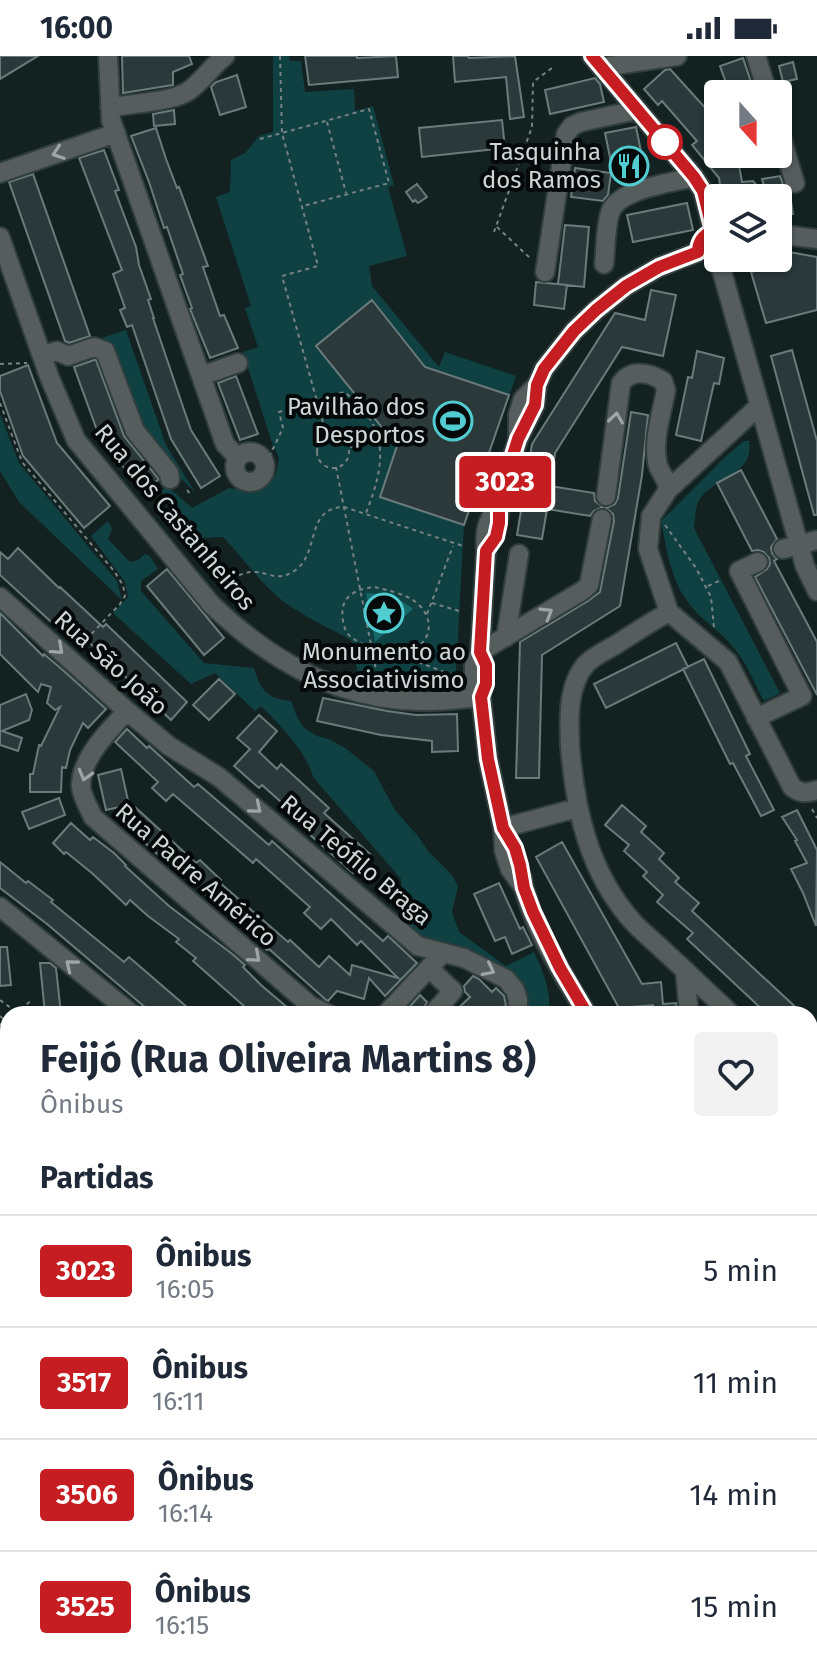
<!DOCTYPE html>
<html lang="pt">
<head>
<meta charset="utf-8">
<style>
	:root { --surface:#fff; --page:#f2f2f3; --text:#1f2937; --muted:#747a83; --line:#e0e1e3 }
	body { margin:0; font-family:"Fira Sans",sans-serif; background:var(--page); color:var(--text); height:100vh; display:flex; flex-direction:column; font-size:30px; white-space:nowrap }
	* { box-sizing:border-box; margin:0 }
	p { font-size:26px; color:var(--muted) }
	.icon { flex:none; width:44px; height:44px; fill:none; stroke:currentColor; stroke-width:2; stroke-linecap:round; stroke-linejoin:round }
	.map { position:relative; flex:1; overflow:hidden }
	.details { position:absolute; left:0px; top:950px; width:818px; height:674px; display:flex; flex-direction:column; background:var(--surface); border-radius:24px 24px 0 0; box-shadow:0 2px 6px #0004 }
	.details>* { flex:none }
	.badge { padding:0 16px; border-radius:6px; font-size:28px; line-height:52px }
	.needle { width:52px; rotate:159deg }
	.buttons { position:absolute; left:704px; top:24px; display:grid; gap:16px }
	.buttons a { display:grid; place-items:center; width:88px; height:88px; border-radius:8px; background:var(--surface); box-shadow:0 2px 6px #0004; font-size:40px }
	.map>.badge { position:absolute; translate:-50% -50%; box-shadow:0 0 0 4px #fff }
	h2 { padding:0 40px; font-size:30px; line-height:72px }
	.round { display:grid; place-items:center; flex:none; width:84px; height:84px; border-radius:8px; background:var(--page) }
	.summary { display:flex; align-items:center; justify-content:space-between; height:136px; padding:0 40px }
	h1 { font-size:38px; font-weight:700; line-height:60px }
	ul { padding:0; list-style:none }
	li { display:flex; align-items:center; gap:24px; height:112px; padding:0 40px; border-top:2px solid var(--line) }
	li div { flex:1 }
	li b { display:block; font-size:30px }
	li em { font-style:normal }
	li .badge { min-width:88px; font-weight:700; text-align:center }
	.status { display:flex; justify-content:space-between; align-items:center; height:56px; padding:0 40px; background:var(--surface); direction:ltr }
	.status svg { height:22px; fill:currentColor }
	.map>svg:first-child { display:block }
	.built { fill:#162b2c }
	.green { fill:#0f4143 }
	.water { fill:#16676a }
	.building { fill:#2b393a; stroke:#6b7b7b; stroke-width:2 }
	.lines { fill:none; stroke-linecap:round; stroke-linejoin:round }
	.minor-casing { stroke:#313e3e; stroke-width:22 }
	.major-casing { stroke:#313e3e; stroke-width:24 }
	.path { stroke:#778282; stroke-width:2; stroke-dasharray:4 4; stroke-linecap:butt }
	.minor { stroke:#565d5d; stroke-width:18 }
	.major { stroke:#8e9c9c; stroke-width:20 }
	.tram { stroke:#9ba5a5; stroke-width:2 }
	.oneway { stroke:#9ea6a6 }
	.line-casing { stroke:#fff; stroke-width:18 }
	.line { stroke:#c61d23; stroke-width:12 }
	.stop-dot { fill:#fff; stroke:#c61d23; stroke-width:4 }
	.labels { text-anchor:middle; stroke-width:8; stroke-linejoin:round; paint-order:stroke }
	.poi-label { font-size:24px; fill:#ced6d6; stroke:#050909; text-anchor:end }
	.street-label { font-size:24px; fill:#ced6d6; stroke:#050909 }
</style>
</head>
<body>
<div class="status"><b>16:00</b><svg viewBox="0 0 49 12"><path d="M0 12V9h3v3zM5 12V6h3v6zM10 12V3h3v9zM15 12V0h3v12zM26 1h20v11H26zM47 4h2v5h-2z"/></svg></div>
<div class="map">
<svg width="817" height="1623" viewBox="0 0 817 1623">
	<rect width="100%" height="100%" fill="#132121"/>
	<path class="built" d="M810 1296 817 1302V1596L810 1599Z
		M0 1527 8 1542V1616H54L61 1623H0Z
		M477 1616H559L568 1623H477Z"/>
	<path class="green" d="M273 0H289L290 5H301L305 36 354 33 355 55 373 50 394 129 388 131 407 200 369 210 372 230 439 311 445 296 516 320 464 469 456 616 463 617 464 630C430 639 393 634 360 628L351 584C329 572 305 561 284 546 261 528 244 503 223 481L200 482 161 435 167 430 192 452 229 432 255 436 269 428 276 418 279 402 271 384 243 296 258 291 245 252 251 250 216 141 230 136 231 104 245 97 259 80 273 76Z
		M126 274 166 389 195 436 172 414 139 373 102 290 99 283Z
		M0 358 19 407 117 525 122 544 19 446 0 415Z
		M744 385H749C755 421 712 420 698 446 695 453 695 465 694 472L780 637 764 645C755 629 748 610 737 596 722 575 699 564 685 542 670 520 666 490 661 465L725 401Z
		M108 465 112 473 108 483 130 506 138 504 145 498 150 500 158 513 141 525V535L204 607 254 612C261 634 267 643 291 645L297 661 304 672 317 680 329 683 345 692 374 715 395 754 417 779 429 796 452 819 458 830 452 856 459 876 506 910 534 896C544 917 551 935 549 958H525C532 938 526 931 511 919L422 882 404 866 401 823 313 721C307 696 279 668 261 650L255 655 215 617 191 628 113 557 128 541 125 526 91 480Z"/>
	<path class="water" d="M366 537C384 538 398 541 413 553L375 586Z"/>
	<path class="building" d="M0 0H38L0 23Z
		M122 0H189L192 8 173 16V29L123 37Z
		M305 0H357V2L396 0 398 21 309 29Z
		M453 0H468L469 2 515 0 524 61 510 63 506 21 455 26Z
		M743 2 755 38H730L720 10Z
		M793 6 797 23 783 26 779 10Z
		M670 13 718 66 711 73 718 82V98H729L739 109 742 126 753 125 768 142H722L719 122 692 89 697 85 662 45 658 49 644 33 665 14Z
		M237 19 246 51 220 59 211 31 216 26Z
		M595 22 600 28 604 46 550 58 545 34Z
		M174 54 175 68 154 70 153 58Z
		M502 64 505 92 422 101 419 72Z
		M636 71 644 110 613 116 605 77Z
		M156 72 166 103 177 132 179 131 208 210 203 211 220 260 224 259 238 292 210 302 190 253 192 252 180 219 183 218 167 171 164 172 149 126 131 80Z
		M104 94 119 134 115 135 136 191 139 209 151 243 148 244 154 262H153L181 345 191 374 220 420 201 432 171 383 132 269 127 271 120 254 125 252 113 218 122 214 79 102Z
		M575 112 611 117 608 139 603 145 571 141Z
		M33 118 90 280 69 287 65 285 9 126Z
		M780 120 784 131 790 138 793 158 778 161V142H768L762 123Z
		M417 128 427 141 418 147 415 144 413 146 406 136Z
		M687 147 693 174 633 186 627 159Z
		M565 169 589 171 584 231 558 228Z
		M778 194 817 201V254L766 267 751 216 755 215V208L759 202H778Z
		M536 226 567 229 564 253 534 249Z
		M651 234 676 239 663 300 622 291 555 397 550 430 594 437 595 445 603 451 594 455 590 460 547 453 542 483 517 479 532 388 615 257 645 264Z
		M372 244 425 311 509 339 464 469 380 441 397 390 316 290Z
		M792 294 817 385V459H814L771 300Z
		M697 295 724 302 719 328 714 327 701 385 676 379 688 321 692 322Z
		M94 304H96L124 380 158 422V424L145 435 106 391 102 388 74 311Z
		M28 309 57 387 110 450 84 472 23 400 0 335V320Z
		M236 320 258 378 240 384 218 327Z
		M631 356 648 359 642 419 620 550 542 599 539 722H516L520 586 588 545 600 536 614 465 613 458 606 452 615 448 618 442Z
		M741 414 777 483 771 491 772 497 777 503 774 505 817 586V639L755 521 767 513 770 508 769 502 764 496 758 494 752 495 717 427Z
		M18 492 59 532 60 531 103 571 106 568 187 646 171 664 80 578 73 586 0 519V496L8 503Z
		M167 513 224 582 204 599 147 530Z
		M0 557 43 600 44 598 65 616 106 653 88 672 83 667 70 694 66 712 62 711 61 736H30V718H33L39 689 41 690 60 651 55 654 47 647 51 631 41 628 38 636 0 598Z
		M676 587 688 611 606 652 594 628Z
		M704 603 750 698 746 700 774 754 761 760 733 707 730 708 683 613Z
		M219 623 235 638 209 664 193 649Z
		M26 638 32 654 29 664 2 675 22 682 18 695 0 689V649Z
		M323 642 387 655 416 659 457 658 458 695 432 696V685L381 679 317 665Z
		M259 659 277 675 259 696 277 713 281 708 329 752 324 757 370 798 353 817 307 776 310 772 262 729 259 732 234 710 250 693 237 682Z
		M127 673 147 692 149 690 194 731 198 728 269 789 272 785 383 885 388 880 417 907 385 940 369 922 364 943 337 935 328 945 326 944 269 893 267 894 177 812 175 814 122 766 135 751 196 807 200 804 221 824 219 826 288 886 290 884 319 911 329 900 350 919 352 909 398 922 361 885 357 889 331 863 321 873 304 857 310 851 256 803 253 807 173 738 166 745 152 732 158 726 115 686Z
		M121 713 129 749 106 754 98 719Z
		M59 742 65 759 29 773 22 756Z
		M622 749 646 770 641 776 664 797 659 803 679 822 675 826 699 847 692 855 803 958H767L687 883 693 877 657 846 663 839 643 820 647 816 624 795 629 789 605 769Z
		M797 754 817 794 816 870 803 837 791 813 807 807 795 785 797 784 782 761Z
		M71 767 90 784 93 781 114 797 126 809 125 810 169 850 231 897 245 909 243 911 261 929 295 958H253L193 905 196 902 176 886 179 883 148 860 130 844 126 849 93 818 66 796 64 798 53 787Z
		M562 786 642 928 661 926 663 948 676 947 677 958H654L653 949 619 952 536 801Z
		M0 806 26 827 28 825 53 844 51 846 124 906 129 901 195 958H153L47 868 0 832Z
		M499 827 520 873 523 871 532 889 512 898 505 881 495 885 474 838Z
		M0 891H7L11 929 0 930Z
		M40 907H50L56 912 61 958H45Z
		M473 920 479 923 492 936 496 932 504 940 506 949 497 958H452L470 941 465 936 464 930Z
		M420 939 427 946 424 952 425 958H403Z"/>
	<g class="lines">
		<g class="minor-casing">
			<path id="minor" d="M108 0 111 64 225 388 238 402
				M592 0 694 121 703 135 713 175
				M756 0 768 38
				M602 11 677 0
				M110 51C130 48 170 46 187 36 201 27 211 11 225 0
				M778 71 795 127
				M0 117 116 77
				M778 178 817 183
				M0 181 49 320 76 384 211 548C268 603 338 644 419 645 440 646 460 643 481 641
				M604 208C606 192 605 173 610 157 617 133 671 127 694 121
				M721 212 799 489 805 510 817 535
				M545 216 566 78 572 70 581 66 637 54
				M42 300 57 295 68 300 94 291 105 295 135 375 169 417 170 423
				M201 320 238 307
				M518 383V359L523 343 537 329 544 313 574 275 596 254 626 230 659 211 698 196
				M235 411a15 15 0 1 1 30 0a15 15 0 1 1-30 0Z
				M606 440 621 327C632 313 649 316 663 325L666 334C662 356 653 383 657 405 658 416 668 422 668 434
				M499 447C488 465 484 472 486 495L480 596 474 610V628L481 641 488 703 503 772 504 795 510 813 524 832
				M499 459V447L508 415 518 383 535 349 537 329
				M783 493 817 484
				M0 541 127 655 169 690 219 721 418 890 464 902 506 923 515 934 518 944V958
				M669 556C651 566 634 577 617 588 607 594 594 600 586 608 567 630 569 664 570 690 575 754 589 817 633 866 642 876 654 885 664 895 687 916 709 937 731 958
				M669 556 648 493 651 460 668 434 760 349
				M669 556 728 606 792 731C800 738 807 737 817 734
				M506 581 519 498
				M480 596 582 535 589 529 602 463
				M127 655C109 675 80 702 81 731 82 741 89 752 93 761L311 950 328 958
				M756 662 802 640 739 515 758 506
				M503 772 577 752
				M522 822C528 863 565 923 587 958
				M0 851 132 958
				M429 912 453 935 436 954
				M685 915 689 958
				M386 958 442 898
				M810 1037 817 1048
				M810 1123 817 1118
				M0 1151 8 1146
				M0 1219 8 1215
				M810 1267 817 1272
				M0 1491 8 1505
				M0 1563 8 1577
				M82 1616 91 1623
				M406 1616 420 1623
				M711 1616 720 1623
				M0 1617 8 1611
				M456 1623 457 1616
				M736 1623V1616
				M750 1623 766 1617 778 1618"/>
		</g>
		<g class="major-casing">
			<path id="major" d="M0 988 8 994
				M776 1616 785 1623"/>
		</g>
		<path class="path" d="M280 0 282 77 318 210 282 220 327 381
			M327 66 346 137
			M260 83 369 53 389 127 303 150
			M497 171 530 202
			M494 176 532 71 533 26 552 12
			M0 308 27 307
			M0 347 22 406 114 515 123 529 125 540 120 548 78 592
			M317 396a16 16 0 1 1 32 0a16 16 0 1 1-32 0Z
			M350 391 379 385
			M269 401 283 372 279 356 344 336C391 371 385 409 366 457
			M336 411 378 624
			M187 434 191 439
			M149 440 157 434
			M665 469 696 512 711 541 714 572
			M239 519C243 518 247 516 252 516 268 515 276 527 294 515 321 498 304 452 344 451L463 490
			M708 530 721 524
			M375 531C389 535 409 538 420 550 437 568 428 592 404 596 388 599 364 591 351 581 346 577 344 571 343 565 339 541 354 533 375 531Z
			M432 547 459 555
			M427 558 453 490
			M396 598 458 621
			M812 753 817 762
			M0 944 19 958
			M14 958 32 944
			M0 960 8 967
			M810 987 817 984
			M567 1616 576 1623
			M810 1617 817 1607
			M811 1617 817 1622"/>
		<use href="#minor" class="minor"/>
		<use href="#major" class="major"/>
		<path class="tram" d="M0 968 8 974
			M792 1616 800 1623"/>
	</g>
	<defs><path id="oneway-chevron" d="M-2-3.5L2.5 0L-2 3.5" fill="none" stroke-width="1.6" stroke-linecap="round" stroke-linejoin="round" transform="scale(2)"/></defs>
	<g class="oneway">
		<use href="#oneway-chevron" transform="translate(58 97) rotate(161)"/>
		<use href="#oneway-chevron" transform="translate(616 362) rotate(-82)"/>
		<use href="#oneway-chevron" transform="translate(547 557) rotate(-31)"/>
		<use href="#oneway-chevron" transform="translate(58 593) rotate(42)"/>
		<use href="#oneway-chevron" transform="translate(85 719) rotate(106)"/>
		<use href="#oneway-chevron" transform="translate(256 752) rotate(40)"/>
		<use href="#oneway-chevron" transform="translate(255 901) rotate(41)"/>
		<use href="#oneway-chevron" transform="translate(71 909) rotate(-141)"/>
		<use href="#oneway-chevron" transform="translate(489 914) rotate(27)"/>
	</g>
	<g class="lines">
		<g class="line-casing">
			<path id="line" d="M587 958 560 912 533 856 524 832 520 809 515 792 503 772 488 703 481 641 486 628V609L480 596 486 495 496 481 499 467V447L508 415 518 383 535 349 537 329 544 313 574 275 596 254 626 230 659 211 698 196C698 185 703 179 713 175L703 135 694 121 592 0"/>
		</g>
		<use href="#line" class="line"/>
	</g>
	<defs>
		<g id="restaurant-ring" transform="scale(2)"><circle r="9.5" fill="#050909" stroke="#51ccd1" stroke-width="1.5"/><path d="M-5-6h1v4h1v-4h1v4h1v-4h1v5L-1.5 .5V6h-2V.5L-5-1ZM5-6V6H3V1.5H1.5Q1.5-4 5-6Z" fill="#51ccd1"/></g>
		<g id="stadium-ring" transform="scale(2)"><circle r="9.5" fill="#050909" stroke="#51ccd1" stroke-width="1.5"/><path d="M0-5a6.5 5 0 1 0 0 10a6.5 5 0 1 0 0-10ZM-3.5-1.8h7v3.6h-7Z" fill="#51ccd1"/></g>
		<g id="sight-ring" transform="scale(2)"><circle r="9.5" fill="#050909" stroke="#51ccd1" stroke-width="1.5"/><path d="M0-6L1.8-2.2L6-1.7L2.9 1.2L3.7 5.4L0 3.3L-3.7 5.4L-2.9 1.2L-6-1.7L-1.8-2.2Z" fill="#51ccd1"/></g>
	</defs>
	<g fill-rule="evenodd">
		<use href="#restaurant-ring" x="629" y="110"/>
		<use href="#stadium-ring" x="453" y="365"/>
		<use href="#sight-ring" x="384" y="557"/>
	</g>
	<circle class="stop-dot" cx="665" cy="86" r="16"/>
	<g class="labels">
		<g class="poi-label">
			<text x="601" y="104">Tasquinha<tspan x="601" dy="28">dos Ramos</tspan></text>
			<text x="425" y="359">Pavilhão dos<tspan x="425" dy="28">Desportos</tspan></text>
			<text x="384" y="604" text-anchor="middle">Monumento ao<tspan x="384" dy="28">Associativismo</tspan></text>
		</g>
		<g class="street-label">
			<text transform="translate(175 461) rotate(50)" y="8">Rua dos Castanheiros</text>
			<text transform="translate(111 607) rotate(42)" y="8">Rua São João</text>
			<text transform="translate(356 804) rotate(40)" y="8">Rua Teófilo Braga</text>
			<text transform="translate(196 819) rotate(41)" y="8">Rua Padre Américo</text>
		</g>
	</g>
</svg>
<div class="buttons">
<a><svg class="needle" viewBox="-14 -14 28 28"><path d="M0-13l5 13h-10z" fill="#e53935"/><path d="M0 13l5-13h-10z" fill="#747a83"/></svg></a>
<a><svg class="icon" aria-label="layers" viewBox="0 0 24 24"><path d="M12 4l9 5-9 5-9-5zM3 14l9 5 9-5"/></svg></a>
</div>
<b class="badge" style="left:505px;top:426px;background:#c61d23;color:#fff">3023</b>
<section class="details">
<div class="summary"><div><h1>Feijó (Rua Oliveira Martins 8)</h1><p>Ônibus</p></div><a class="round"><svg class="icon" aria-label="heart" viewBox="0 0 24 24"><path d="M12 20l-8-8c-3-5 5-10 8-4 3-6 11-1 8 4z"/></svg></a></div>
<h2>Partidas</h2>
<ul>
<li><span class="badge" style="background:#c61d23;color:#fff">3023</span><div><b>Ônibus</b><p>16:05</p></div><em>5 min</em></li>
<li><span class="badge" style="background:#c61d23;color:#fff">3517</span><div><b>Ônibus</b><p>16:11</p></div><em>11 min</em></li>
<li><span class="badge" style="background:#c61d23;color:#fff">3506</span><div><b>Ônibus</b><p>16:14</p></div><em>14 min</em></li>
<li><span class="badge" style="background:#c61d23;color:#fff">3525</span><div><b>Ônibus</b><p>16:15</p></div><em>15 min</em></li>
</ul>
</section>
</div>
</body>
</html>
